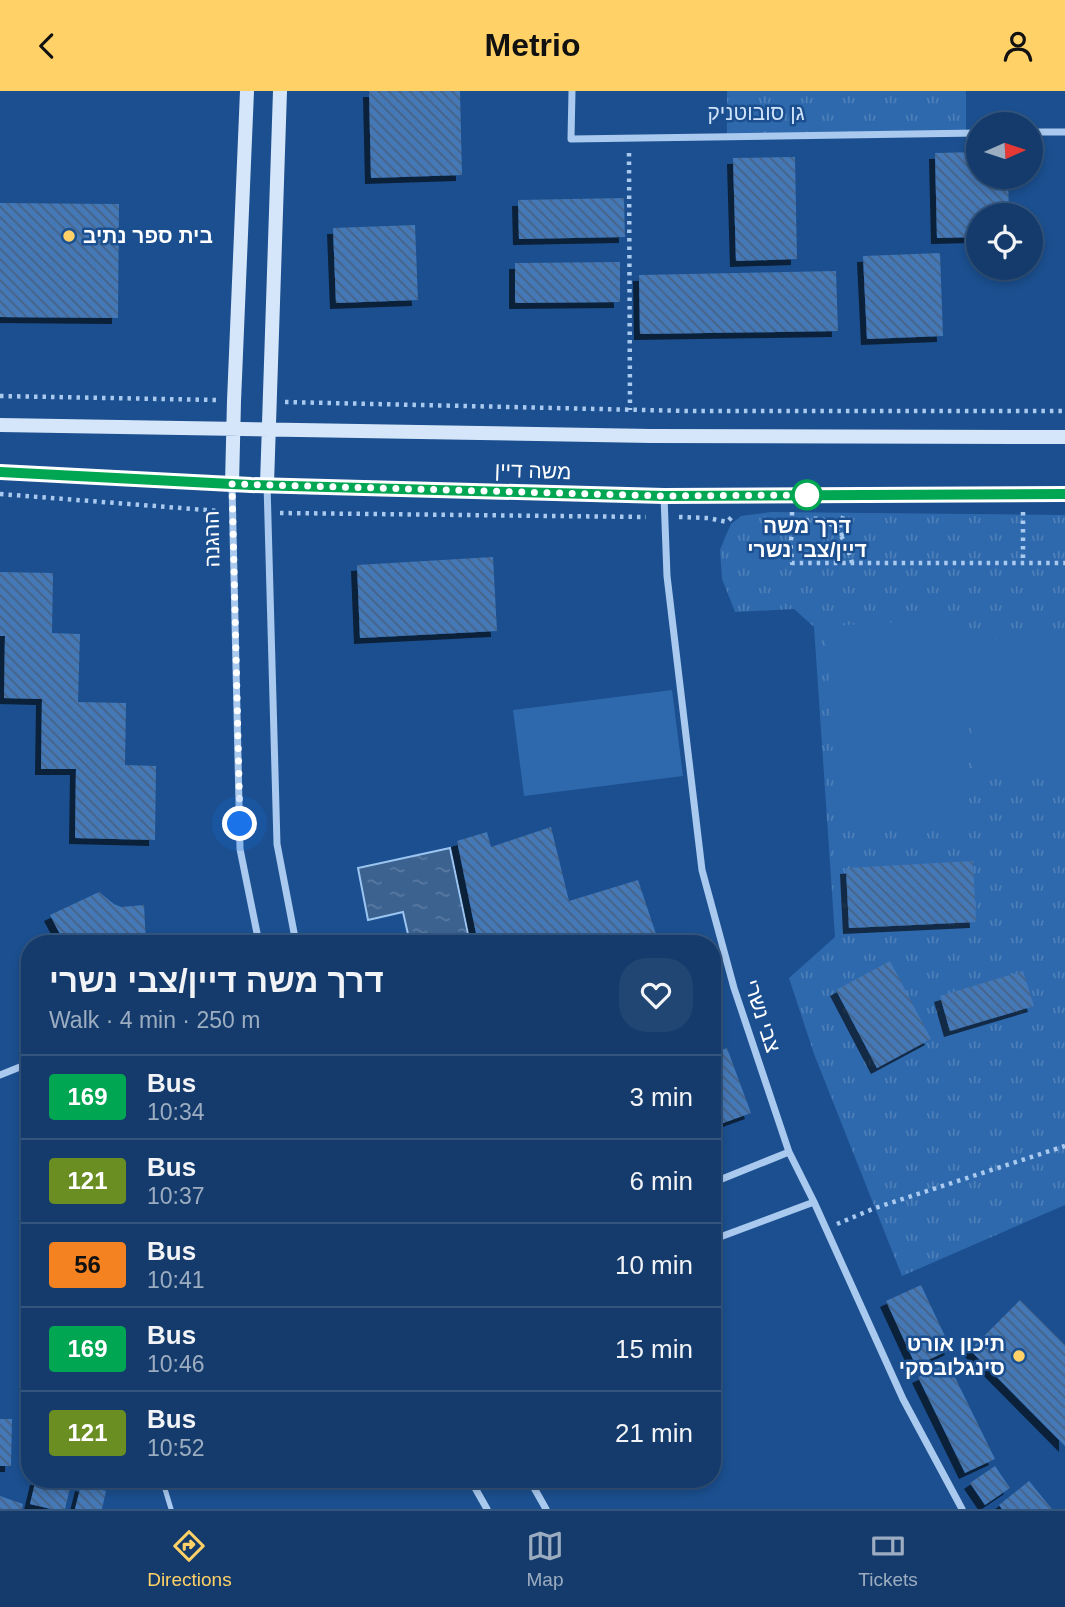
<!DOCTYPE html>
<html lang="en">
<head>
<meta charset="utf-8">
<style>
	:root { --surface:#143b6b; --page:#214673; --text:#f1f3f6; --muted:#9dadc1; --line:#33557e; --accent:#ffd166 }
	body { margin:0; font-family:Helvetica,"Noto Sans Hebrew",sans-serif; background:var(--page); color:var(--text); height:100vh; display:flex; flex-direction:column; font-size:26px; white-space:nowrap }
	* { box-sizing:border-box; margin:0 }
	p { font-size:23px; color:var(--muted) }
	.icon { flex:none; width:38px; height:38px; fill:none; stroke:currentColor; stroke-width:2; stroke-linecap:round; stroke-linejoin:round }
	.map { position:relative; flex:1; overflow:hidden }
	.side { position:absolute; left:21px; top:844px; width:700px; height:553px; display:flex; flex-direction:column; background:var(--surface); border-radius:28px; box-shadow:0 4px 10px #0003,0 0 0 2px var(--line) }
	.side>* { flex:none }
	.badge { padding:0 14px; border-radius:5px; font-size:24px; line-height:46px }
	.needle { width:46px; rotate:87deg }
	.buttons { position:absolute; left:966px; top:21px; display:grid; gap:14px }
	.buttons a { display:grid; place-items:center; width:77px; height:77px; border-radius:50%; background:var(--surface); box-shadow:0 4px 10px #0003,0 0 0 2px var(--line); font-size:35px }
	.you { position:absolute; width:35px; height:35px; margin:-18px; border:5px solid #fff; border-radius:50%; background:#1a73e8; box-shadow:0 0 0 10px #1a73e833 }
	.map>.badge { position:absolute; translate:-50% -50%; box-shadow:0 0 0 4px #fff }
	.round { display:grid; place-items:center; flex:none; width:74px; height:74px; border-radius:28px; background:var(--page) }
	.head { display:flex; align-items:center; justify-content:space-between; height:119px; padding:0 28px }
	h1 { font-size:33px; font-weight:700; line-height:52px }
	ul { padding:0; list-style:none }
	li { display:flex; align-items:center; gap:21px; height:84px; padding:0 28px; border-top:2px solid var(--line) }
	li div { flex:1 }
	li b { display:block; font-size:26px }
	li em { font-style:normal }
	li .badge { min-width:77px; font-weight:700; text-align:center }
	header { display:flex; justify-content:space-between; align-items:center; height:91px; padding:0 28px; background:var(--accent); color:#111; font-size:32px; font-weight:700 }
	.tab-bar { display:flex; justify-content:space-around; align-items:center; height:98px; border-top:2px solid var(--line); background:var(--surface); font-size:19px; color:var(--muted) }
	.tab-bar a { display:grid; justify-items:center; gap:4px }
	.tab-bar .active { color:var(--accent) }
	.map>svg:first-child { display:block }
	.park { fill:url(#park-tufts) }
	.garden { fill:#2e69ad }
	.water { fill:url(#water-ripples); stroke:#9cc4f0; stroke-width:2 }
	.building { fill:url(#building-back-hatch); filter:url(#shadow) }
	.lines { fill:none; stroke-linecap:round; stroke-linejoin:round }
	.path { stroke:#a9c9ee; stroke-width:4.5; stroke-dasharray:3.5 5; stroke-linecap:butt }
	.lane { stroke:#a9c9ee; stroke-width:5 }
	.street { stroke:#a9c9ee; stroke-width:7 }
	.secondary { stroke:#d6e6fa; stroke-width:14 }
	.line-casing { stroke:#fff; stroke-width:16 }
	.line { stroke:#00a651; stroke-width:10 }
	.walk { stroke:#fff; stroke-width:7; stroke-dasharray:0 12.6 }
	.poi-dot { fill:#ffd166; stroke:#1b4f8f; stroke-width:2.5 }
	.stop-dot { fill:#fff; stroke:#00a651; stroke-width:3.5 }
	.labels { text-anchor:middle; stroke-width:5; stroke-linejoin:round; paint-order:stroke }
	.park-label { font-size:21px; fill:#cfe3fa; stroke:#1b4f8f }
	.poi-label { font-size:21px; font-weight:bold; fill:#fff; stroke:#1b4f8f; text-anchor:start }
	.street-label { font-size:21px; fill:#fff; stroke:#1b4f8f }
	.stop-label { font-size:21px; font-weight:bold; fill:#fff; stroke:#1b4f8f }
</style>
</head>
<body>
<header><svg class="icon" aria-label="back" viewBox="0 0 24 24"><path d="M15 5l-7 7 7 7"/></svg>Metrio<svg class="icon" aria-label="person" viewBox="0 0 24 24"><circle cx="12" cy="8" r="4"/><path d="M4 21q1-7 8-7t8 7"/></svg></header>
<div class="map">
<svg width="1065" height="1418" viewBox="0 0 1065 1418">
	<defs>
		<pattern id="park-tufts" width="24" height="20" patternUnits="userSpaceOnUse" patternTransform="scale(1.75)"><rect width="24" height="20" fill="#2e69ad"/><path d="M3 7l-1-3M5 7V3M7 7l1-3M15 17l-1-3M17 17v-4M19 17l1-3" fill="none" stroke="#4d80b9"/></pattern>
		<pattern id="water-ripples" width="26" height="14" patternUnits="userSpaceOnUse" patternTransform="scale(1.75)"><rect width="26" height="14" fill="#3c6290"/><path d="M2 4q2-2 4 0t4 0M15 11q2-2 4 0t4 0" fill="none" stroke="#597aa1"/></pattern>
		<pattern id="building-back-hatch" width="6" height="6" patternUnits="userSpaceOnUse" patternTransform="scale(1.75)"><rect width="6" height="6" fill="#4478b7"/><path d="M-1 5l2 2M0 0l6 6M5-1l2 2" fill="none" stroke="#486282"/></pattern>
		<filter id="shadow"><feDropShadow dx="-6" dy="6" stdDeviation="0" flood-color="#0009"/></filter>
	</defs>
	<rect width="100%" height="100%" fill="#1b4f8f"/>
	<path class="park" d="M727 0H966V42L727 45Z
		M771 421 1065 424V1114L902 1185 814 963 789 887 835 846 814 536 794 518 735 521 722 488 720 459 726 444 731 433 741 425Z"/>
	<path class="garden" d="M959 528 970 731 837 738 826 535Z
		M1065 544V680L974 686 966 550Z
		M672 599 683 685 524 705 513 619Z"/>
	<path class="water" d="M450 757 470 852H410L403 821 368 829 358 777Z"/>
	<path class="building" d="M369 0H460L462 84 371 87Z
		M978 61V86H1008L1009 124H978V146L937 147 935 62Z
		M795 66 797 168 736 170 733 67Z
		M624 107 625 146 519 148 518 109Z
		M0 112 119 113 118 227 0 226Z
		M415 134 418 209 336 212 333 137Z
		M940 162 943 245 867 248 863 165Z
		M620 171V211L515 212V172Z
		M836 180 838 240 640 243 639 184Z
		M493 466 497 540 360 547 357 474Z
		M0 481 53 482 52 542 80 543 78 611 126 612 125 674 156 675 155 749 75 747 76 678H41L42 608 4 607 5 545H0Z
		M551 736 569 810 638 789 659 852H478L457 750 487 741 491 756Z
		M973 770 976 831 849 837 846 777Z
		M99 801 114 813 121 816 144 814 146 852H60L61 845 50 824Z
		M890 870 931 948 877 977 836 899Z
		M1023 880 1034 915 950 940 940 905Z
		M727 957 751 1022 712 1036V962Z
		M921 1194 951 1258 916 1275 886 1210Z
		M1020 1209 1065 1254V1355L970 1259Z
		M948 1272 995 1368 965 1382 918 1286Z
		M0 1328H12L11 1375H0Z
		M995 1375 1010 1397 985 1414 970 1392Z
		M36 1388H72L65 1418H51L30 1413Z
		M1029 1390 1052 1418H1002L999 1414Z
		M81 1394 106 1400 102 1418H75Z
		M0 1405 23 1413 22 1418H0Z"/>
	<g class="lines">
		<path class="path" d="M629 62 630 319
			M0 305 217 309
			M285 311 689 320H1065
			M0 403 219 420
			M792 421V441
			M1023 421V472
			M280 422 646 426
			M679 426 708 427 727 431 734 424
			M842 445 840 434 844 423
			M852 472C847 450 830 417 804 431 797 434 792 441 791 449 790 456 792 464 792 472H1065
			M837 1133 875 1117 1065 1055"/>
		<path class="lane" d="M162 1388 171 1418
			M208 1388 210 1391"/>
		<path class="street" d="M572 0 571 48 978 42
			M1031 41H1065
			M267 393 277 753 296 852
			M232 394 240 758 259 852
			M664 405 667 485 702 779 734 897 789 1061 814 1111 903 1308 962 1418
			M0 984 30 972
			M712 1092 789 1061
			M712 1149 814 1111
			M470 1388 487 1418
			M529 1388 546 1418"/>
		<path class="secondary" d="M0 334 651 345 1065 346
			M0 381 251 394 664 405 1065 403
			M232 393 234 310 247 0
			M267 393 280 0"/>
	</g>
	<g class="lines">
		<g class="line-casing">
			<path id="line" d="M0 381 251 394 664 405 1065 403"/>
		</g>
		<use href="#line" class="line"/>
		<path class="walk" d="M240 733 232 393 664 405 807 404"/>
	</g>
	<g class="poi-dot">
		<circle cx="69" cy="145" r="7"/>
		<circle cx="1019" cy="1265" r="7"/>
	</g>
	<circle class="stop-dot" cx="807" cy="404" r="14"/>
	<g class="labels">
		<g class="park-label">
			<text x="756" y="29">גן סובוטניק</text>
		</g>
		<g class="poi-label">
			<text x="83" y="152">בית ספר נתיב</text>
			<text x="1005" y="1260" text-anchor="end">תיכון אורט<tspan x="1005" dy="24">סינגלובסקי</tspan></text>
		</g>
		<g class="street-label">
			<text transform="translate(533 380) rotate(2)" y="7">משה דיין</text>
			<text transform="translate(212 448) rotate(-91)" y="7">ההגנה</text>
			<text transform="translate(762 925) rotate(72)" y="7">צבי נשרי</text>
		</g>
		<g class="stop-label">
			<text x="807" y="442">דרך משה<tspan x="807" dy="24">דיין/צבי נשרי</tspan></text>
		</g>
	</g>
</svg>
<div class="buttons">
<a><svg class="needle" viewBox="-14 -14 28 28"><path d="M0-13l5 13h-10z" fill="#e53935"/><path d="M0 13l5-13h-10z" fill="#9dadc1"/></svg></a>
<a><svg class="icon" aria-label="locate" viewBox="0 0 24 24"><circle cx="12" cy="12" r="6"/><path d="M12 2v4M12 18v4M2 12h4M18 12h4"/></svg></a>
</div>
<div class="you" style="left:240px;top:733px"></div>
<section class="side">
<div class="head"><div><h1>דרך משה דיין/צבי נשרי</h1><p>Walk · 4 min · 250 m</p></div><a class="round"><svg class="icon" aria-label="heart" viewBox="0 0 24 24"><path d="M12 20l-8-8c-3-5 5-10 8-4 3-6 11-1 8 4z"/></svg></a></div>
<ul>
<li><span class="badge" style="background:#00a651;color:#fff">169</span><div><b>Bus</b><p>10:34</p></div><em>3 min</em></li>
<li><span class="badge" style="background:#6b8e23;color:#fff">121</span><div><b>Bus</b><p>10:37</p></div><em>6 min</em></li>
<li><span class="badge" style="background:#f58220;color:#111">56</span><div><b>Bus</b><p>10:41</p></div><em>10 min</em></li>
<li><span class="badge" style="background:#00a651;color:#fff">169</span><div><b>Bus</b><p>10:46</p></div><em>15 min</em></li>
<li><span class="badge" style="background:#6b8e23;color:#fff">121</span><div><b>Bus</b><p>10:52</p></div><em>21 min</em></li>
</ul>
</section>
</div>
<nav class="tab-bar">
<a class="active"><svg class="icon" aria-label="directions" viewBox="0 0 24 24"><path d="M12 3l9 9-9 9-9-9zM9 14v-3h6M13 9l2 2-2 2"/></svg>Directions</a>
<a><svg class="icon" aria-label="map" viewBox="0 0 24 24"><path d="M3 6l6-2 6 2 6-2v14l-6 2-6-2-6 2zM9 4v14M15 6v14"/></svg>Map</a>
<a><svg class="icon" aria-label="tickets" viewBox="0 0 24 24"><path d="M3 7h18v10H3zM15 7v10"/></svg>Tickets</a>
</nav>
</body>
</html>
